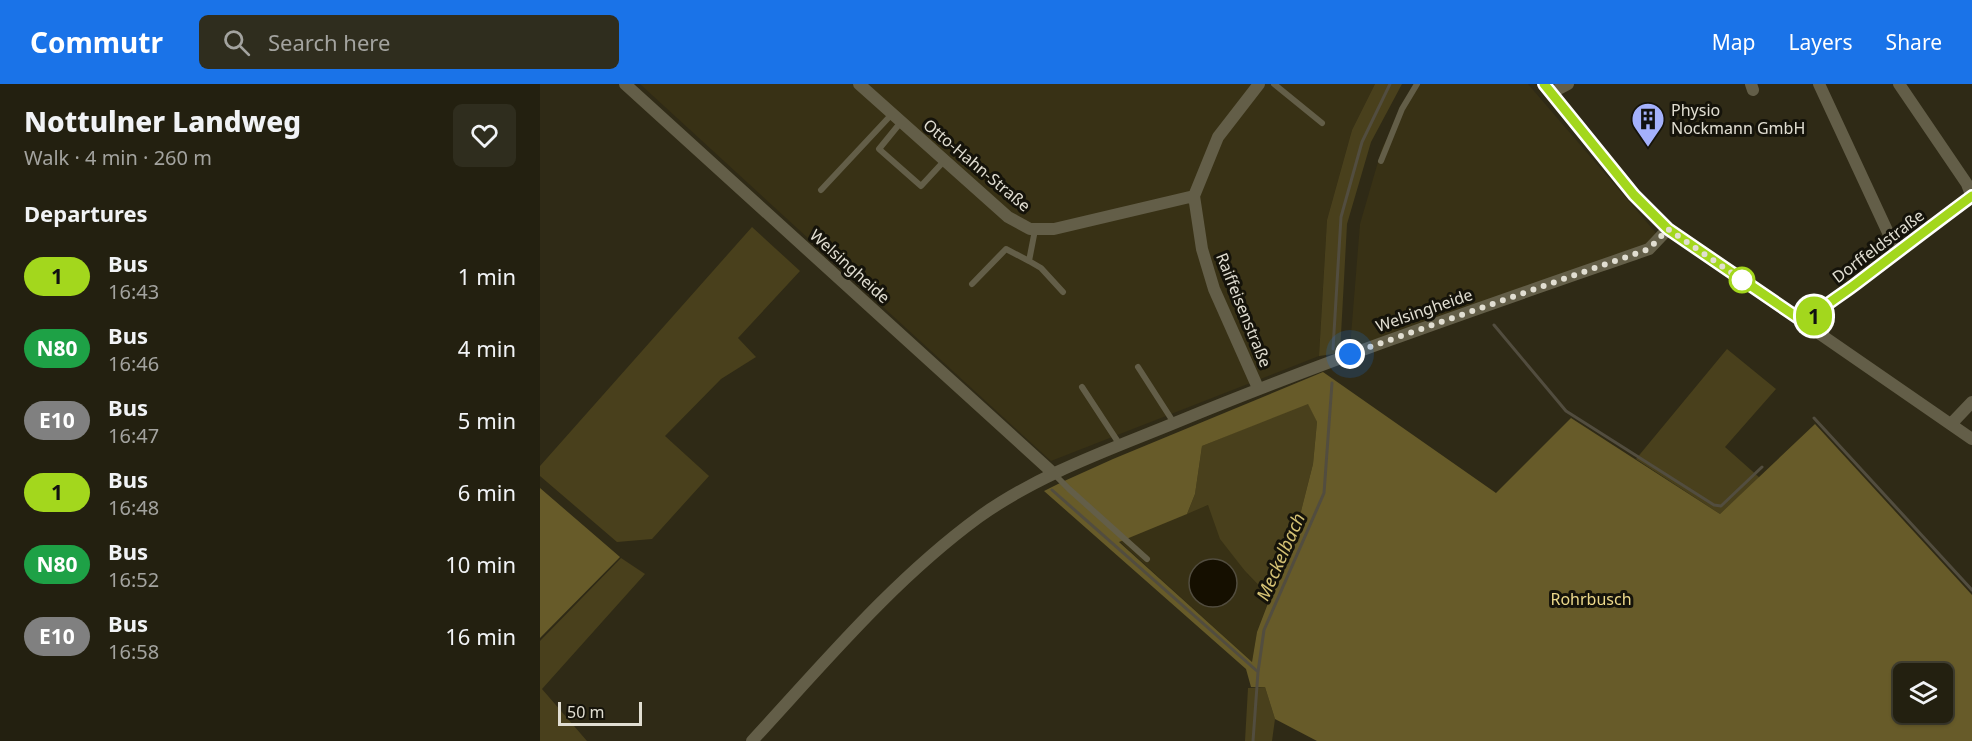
<!DOCTYPE html>
<html lang="en">
<head>
<meta charset="utf-8">
<style>
	:root { --surface:#232010; --page:#2f2d1e; --text:#f1f3f6; --muted:#a3a39f; --line:#403e30; --accent:#1a73e8 }
	body { margin:0; font-family:"Noto Sans",sans-serif; background:var(--page); color:var(--text); height:100vh; display:flex; flex-direction:column; font-size:22px; white-space:nowrap }
	* { box-sizing:border-box; margin:0 }
	p { font-size:20px; color:var(--muted) }
	.icon { flex:none; width:33px; height:33px; fill:none; stroke:currentColor; stroke-width:2; stroke-linecap:round; stroke-linejoin:round }
	.map { position:relative; flex:1; overflow:hidden }
	.details { display:flex; flex-direction:column; background:var(--surface); width:540px }
	.details>* { flex:none }
	.badge { padding:0 12px; border-radius:20px; font-size:21px; line-height:39px }
	.tools { position:absolute; left:1353px; top:579px; display:grid; gap:12px }
	.tools a { display:grid; place-items:center; width:60px; height:60px; border-radius:9px; background:var(--surface); box-shadow:0 2px 4px #0004,0 0 0 2px var(--line); font-size:30px }
	.scale { position:absolute; left:18px; bottom:15px; width:84px; box-sizing:border-box; padding-left:6px; border:3px solid #e1ded2; border-top:0; font-size:16px; line-height:21px; white-space:nowrap; color:#e1ded2; -webkit-text-stroke:4px #15130a; paint-order:stroke }
	.you { position:absolute; width:30px; height:30px; margin:-15px; border:4px solid #fff; border-radius:50%; background:#1a73e8; box-shadow:0 0 0 9px #1a73e833 }
	.map>.badge { position:absolute; translate:-50% -50%; box-shadow:0 0 0 3px #fff }
	h2 { padding:0 24px; font-size:22px; line-height:54px }
	.round { display:grid; place-items:center; flex:none; width:63px; height:63px; border-radius:9px; background:var(--page) }
	.headline { display:flex; align-items:center; justify-content:space-between; height:102px; padding:0 24px }
	h1 { font-size:28px; font-weight:800; line-height:45px }
	ul { padding:0; list-style:none }
	li { display:flex; align-items:center; gap:18px; height:72px; padding:0 24px }
	li div { flex:1 }
	li b { display:block; font-size:22px }
	li em { font-style:normal }
	li .badge { min-width:66px; font-weight:700; text-align:center }
	header { display:flex; align-items:center; gap:36px; box-sizing:border-box; height:84px; padding:0 30px; background:var(--accent); color:#fff }
	header strong { font-size:28px }
	nav { display:flex; gap:33px; margin-inline-start:auto; font-size:21px }
	.search { width:420px; height:54px; background:var(--page); display:flex; align-items:center; gap:15px; box-sizing:border-box; padding:0 21px; border-radius:9px; color:var(--muted); font-size:22px }
	main { display:flex; flex:1; min-height:0 }
	.map>svg:first-child { display:block }
	.built { fill:#383115 }
	.green { fill:#49401c }
	.forest { fill:#675b29; fill-rule:evenodd }
	.water { fill:#150f00; stroke:#524d3f; stroke-width:1.5 }
	.lines { fill:none; stroke-linecap:round; stroke-linejoin:round }
	.stream { stroke:#524d3f; stroke-width:3 }
	.service { stroke:#635e48; stroke-width:6 }
	.minor { stroke:#635e48; stroke-width:12 }
	.line-casing { stroke:#fff; stroke-width:14 }
	.line { stroke:#a3d71d; stroke-width:9 }
	.walk { stroke:#e1ded2; stroke-width:6; stroke-dasharray:0 10.8 }
	.stop-dot { fill:#fff; stroke:#a3d71d; stroke-width:3 }
	.labels { text-anchor:middle; stroke-width:6; stroke-linejoin:round; paint-order:stroke }
	.poi-label { font-size:16px; fill:#e1ded2; stroke:#15130a; text-anchor:start }
	.street-label { font-size:16px; fill:#e1ded2; stroke:#15130a }
	.park-label { font-size:16px; fill:#edd98b; stroke:#15130a }
	.water-label { font-size:18px; font-style:italic; fill:#d5c274; stroke:#15130a }
</style>
</head>
<body>
<header>
<strong>Commutr</strong>
<div class="search"><svg class="icon" aria-label="search" viewBox="0 0 24 24"><circle cx="10" cy="10" r="6"/><path d="M15 15l6 6"/></svg>Search here</div>
<nav><a>Map</a><a>Layers</a><a>Share</a></nav>
</header>
<main>
<section class="details">
<div class="headline"><div><h1>Nottulner Landweg</h1><p>Walk · 4 min · 260 m</p></div><a class="round"><svg class="icon" aria-label="heart" viewBox="0 0 24 24"><path d="M12 20l-8-8c-3-5 5-10 8-4 3-6 11-1 8 4z"/></svg></a></div>
<h2>Departures</h2>
<ul>
<li><span class="badge" style="background:#a3d71d;color:#111">1</span><div><b>Bus</b><p>16:43</p></div><em>1 min</em></li>
<li><span class="badge" style="background:#1ea146;color:#fff">N80</span><div><b>Bus</b><p>16:46</p></div><em>4 min</em></li>
<li><span class="badge" style="background:#808080;color:#fff">E10</span><div><b>Bus</b><p>16:47</p></div><em>5 min</em></li>
<li><span class="badge" style="background:#a3d71d;color:#111">1</span><div><b>Bus</b><p>16:48</p></div><em>6 min</em></li>
<li><span class="badge" style="background:#1ea146;color:#fff">N80</span><div><b>Bus</b><p>16:52</p></div><em>10 min</em></li>
<li><span class="badge" style="background:#808080;color:#fff">E10</span><div><b>Bus</b><p>16:58</p></div><em>16 min</em></li>
</ul>
</section>
<div class="map">
<svg width="1432" height="657" viewBox="0 0 1432 657">
	<rect width="100%" height="100%" fill="#2f2a16"/>
	<path class="built" d="M100 0H835L812 46 787 136 779 272 511 377Z
		M877 0H988L1122 156 810 264 820 140 842 64Z
		M668 421 705 487 730 513 717 548 712 578 579 457Z"/>
	<path class="green" d="M835 0H862L831 58 807 140 800 269 779 272 787 136 812 46Z
		M212 143 260 187 198 254 216 273 181 295 125 352 169 392 112 455 77 458 0 392V382Z
		M1187 265 1236 305 1185 363 1220 394 1180 430 1096 375Z
		M768 319 777 338 773 380 757 443 730 513 705 487 680 455 668 421 647 430 655 410 662 362Z
		M81 474 105 490 2 605 47 657H0V557Z
		M725 603 735 635 732 657H705L708 604Z"/>
	<path class="forest" d="M783 288 956 409 1031 334 1180 430 1275 340 1432 511V657H777L735 635 725 603H711L706 585 504 407 522 398 573 375ZM768 320 777 338 773 380 757 443 717 548 712 578 579 458 647 430 655 410 662 362ZM1364 590H1402V628H1364Z
		M0 404 80 473 0 554Z"/>
	<path class="water" d="M649 499a24 24 0 1 1 48 0a24 24 0 1 1-48 0Z"/>
	<g class="lines">
		<path class="stream" d="M954 241 1026 327 1174 421 1181 422 1222 383
			M793 265 801 133 822 58 850 0
			M1274 334 1432 506
			M512 406 717 587
			M713 657 718 588 724 546 784 409 792 299"/>
		<path class="service" d="M734 0 782 39
			M361 38 339 65 381 102 405 76
			M841 77 862 25 877 0
			M281 106 352 30
			M489 177 501 184 523 208
			M432 200 466 165 489 177 495 146
			M598 283 634 339
			M542 303 580 361
			M514 390 529 405 607 475"/>
		<path class="minor" d="M85 0 513 389
			M319 0 468 133 490 145H514L654 112
			M1004 0 1094 111 1128 145 1432 355
			M1211 0 1213 6
			M1279 0 1357 168
			M1359 0 1427 100 1432 113
			M1011 9 1028 0
			M1267 240C1281 222 1299 213 1317 199 1355 170 1393 141 1432 112
			M718 304 674 205 662 165 654 112 678 53 719 0
			M1411 340 1432 318
			M212 657C284 579 353 496 439 433 499 390 569 366 637 338 792 274 951 220 1109 165L1128 145"/>
	</g>
	<g class="lines">
		<g class="line-casing">
			<path id="line" d="M1004 0 1094 111 1128 145 1267 240C1281 222 1299 213 1317 199 1355 170 1393 141 1432 112"/>
		</g>
		<use href="#line" class="line"/>
		<path class="walk" d="M810 270 1109 165 1128 145 1202 196"/>
	</g>
	<defs>
		<g id="building-pin" transform="scale(1.725)"><path d="M0 17L-7.5 6A9.5 9.5 0 1 1 7.5 6Z" fill="#a4b1fc" stroke="#15130a"/><path d="M-4-6H4V6H1V3H-1V6H-4ZM-2.5-4.3h1.7v1.8h-1.7ZM.8-4.3h1.7v1.8H.8ZM-2.5-1h1.7V.8h-1.7ZM.8-1h1.7V.8H.8Z" fill="#111"/></g>
	</defs>
	<g fill-rule="evenodd">
		<use href="#building-pin" x="1108" y="35"/>
	</g>
	<circle class="stop-dot" cx="1202" cy="196" r="12"/>
	<g class="labels">
		<g class="poi-label">
			<text x="1131" y="32">Physio<tspan x="1131" dy="18">Nockmann GmbH</tspan></text>
		</g>
		<g class="street-label">
			<text transform="translate(437 81) rotate(40)" y="6">Otto-Hahn-Straße</text>
			<text transform="translate(1338 162) rotate(-37)" y="6">Dorffeldstraße</text>
			<text transform="translate(310 182) rotate(42)" y="6">Welsingheide</text>
			<text transform="translate(704 226) rotate(68)" y="6">Raiffeisenstraße</text>
			<text transform="translate(884 226) rotate(-19)" y="6">Welsingheide</text>
		</g>
		<g class="park-label">
			<text x="1051" y="521">Rohrbusch</text>
		</g>
		<g class="water-label">
			<text transform="translate(741 473) rotate(-66)" y="6">Meckelbach</text>
		</g>
	</g>
</svg>
<div class="tools">
<a><svg class="icon" aria-label="layers" viewBox="0 0 24 24"><path d="M12 4l9 5-9 5-9-5zM3 14l9 5 9-5"/></svg></a>
</div>
<div class="scale">50 m</div>
<div class="you" style="left:810px;top:270px"></div>
<b class="badge" style="left:1274px;top:232px;background:#a3d71d;color:#111">1</b>
</div>
</main>
</body>
</html>
